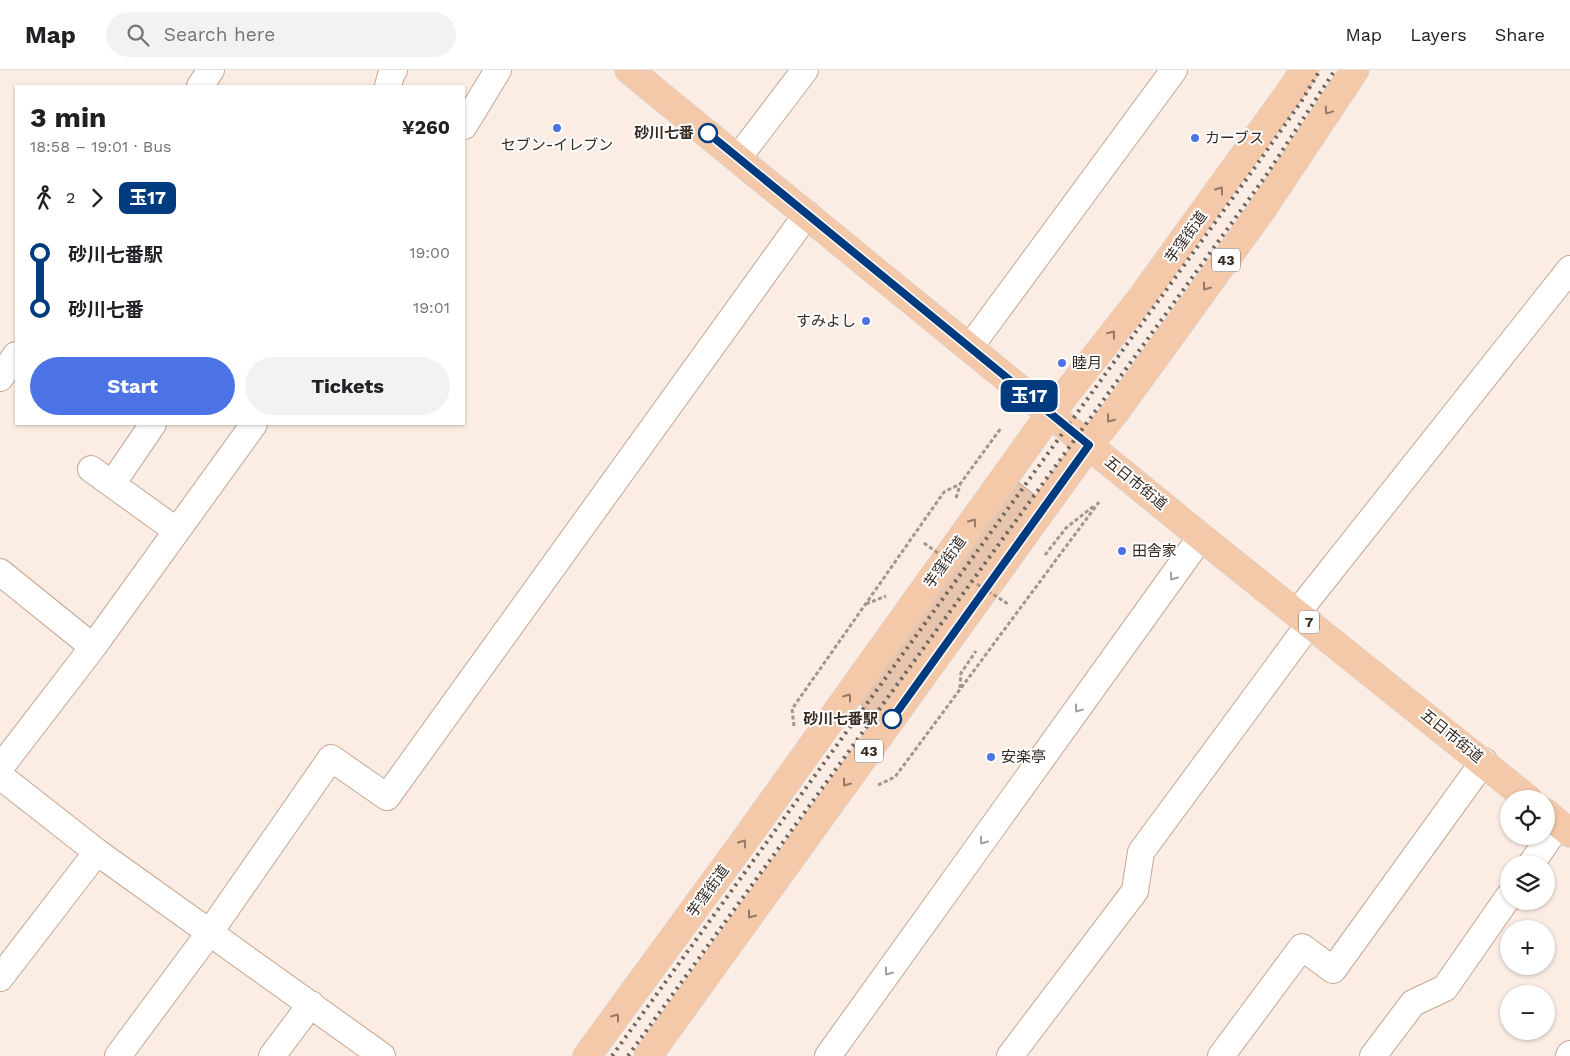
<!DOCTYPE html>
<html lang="en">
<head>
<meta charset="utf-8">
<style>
	:root { --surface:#fff; --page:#f2f2f2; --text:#202124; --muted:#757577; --line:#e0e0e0; --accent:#4b73e6 }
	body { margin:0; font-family:"Work Sans","Noto Sans JP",sans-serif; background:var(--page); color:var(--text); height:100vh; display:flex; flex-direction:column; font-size:19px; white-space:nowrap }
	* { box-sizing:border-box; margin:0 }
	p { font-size:16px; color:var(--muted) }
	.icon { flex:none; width:28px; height:28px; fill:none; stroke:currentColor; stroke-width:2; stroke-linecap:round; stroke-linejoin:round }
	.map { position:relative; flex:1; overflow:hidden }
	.details { position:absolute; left:15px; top:15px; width:450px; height:340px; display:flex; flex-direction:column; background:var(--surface); border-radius:0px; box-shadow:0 1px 4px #0004 }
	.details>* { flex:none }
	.badge { padding:0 10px; border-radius:8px; font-size:18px; line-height:32px }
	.tools { position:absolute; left:1500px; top:720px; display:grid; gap:10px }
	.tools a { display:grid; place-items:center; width:55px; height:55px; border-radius:50%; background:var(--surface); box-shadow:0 1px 4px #0004; font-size:25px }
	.map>.badge { position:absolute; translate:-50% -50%; box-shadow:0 0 0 2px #fff }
	.legs { display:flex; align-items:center; gap:8px; height:55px; padding:0 15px; font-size:16px }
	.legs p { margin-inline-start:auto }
	.headline { display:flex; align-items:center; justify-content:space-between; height:85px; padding:0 15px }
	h1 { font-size:28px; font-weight:700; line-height:38px }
	.primary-button { display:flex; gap:10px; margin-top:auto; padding:10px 15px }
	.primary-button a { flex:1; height:58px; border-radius:30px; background:var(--accent); color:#fff; font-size:20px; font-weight:700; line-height:58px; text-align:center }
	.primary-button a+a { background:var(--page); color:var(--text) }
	ul { padding:0 15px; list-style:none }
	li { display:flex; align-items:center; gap:18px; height:55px; font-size:19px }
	li i { display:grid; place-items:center; width:8px; height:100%; margin:0 6px; background:currentColor }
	li i::after { content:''; width:12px; height:12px; margin:-6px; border:4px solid; border-radius:50%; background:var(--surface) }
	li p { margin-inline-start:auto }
	li:first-child i { background:linear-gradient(#0000 50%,currentColor 0) }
	li:last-child i { background:linear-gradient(currentColor 50%,#0000 0) }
	header { display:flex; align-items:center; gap:30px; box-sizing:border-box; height:70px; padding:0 25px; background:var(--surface); border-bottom:1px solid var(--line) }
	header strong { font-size:24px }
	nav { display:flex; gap:28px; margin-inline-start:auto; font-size:18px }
	.search { width:350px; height:45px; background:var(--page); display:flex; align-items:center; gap:12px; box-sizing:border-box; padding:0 18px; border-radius:28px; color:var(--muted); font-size:19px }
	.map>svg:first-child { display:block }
	.building { fill:#e6c4ae; stroke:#bb9c86 }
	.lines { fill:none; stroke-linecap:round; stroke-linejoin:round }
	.street-casing { stroke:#c7a791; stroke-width:28 }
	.primary-casing { stroke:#d3d0ce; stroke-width:29 }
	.path { stroke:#a4968d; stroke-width:3; stroke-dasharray:4 2.5; stroke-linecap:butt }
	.street { stroke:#fff; stroke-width:26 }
	.primary { stroke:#f4c9aa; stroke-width:28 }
	.rail { stroke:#71645b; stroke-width:4; stroke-dasharray:2.5 5; stroke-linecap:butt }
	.path-bridge { stroke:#a4968d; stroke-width:3; stroke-dasharray:4 2.5; stroke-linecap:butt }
	.oneway { stroke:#957965 }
	.oneway2 { stroke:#a59f9b }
	.line-1-casing { stroke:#fff; stroke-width:11 }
	.line-1 { stroke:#003b80; stroke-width:8 }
	.poi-dot { fill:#4b73e6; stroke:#fefefe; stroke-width:2 }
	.stop-1-dot { fill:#fff; stroke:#003b80; stroke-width:2.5 }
	.labels { text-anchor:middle; stroke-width:4; stroke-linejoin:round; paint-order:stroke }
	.shield { fill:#fefefe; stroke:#726963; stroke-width:1 }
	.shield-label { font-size:14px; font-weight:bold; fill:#362920 }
	.stop-label { font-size:15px; font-weight:bold; fill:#362920; stroke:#fefefe; text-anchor:end }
	.poi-label { font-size:15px; fill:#362920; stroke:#fefefe; text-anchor:start }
	.street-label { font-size:15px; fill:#362920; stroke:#fefefe }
</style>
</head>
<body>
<header>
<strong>Map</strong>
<div class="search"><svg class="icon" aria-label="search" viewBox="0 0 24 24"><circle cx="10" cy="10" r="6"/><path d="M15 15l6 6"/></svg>Search here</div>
<nav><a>Map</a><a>Layers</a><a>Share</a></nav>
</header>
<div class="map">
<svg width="1570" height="986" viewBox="0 0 1570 986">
	<rect width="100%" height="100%" fill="#fbede4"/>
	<path class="building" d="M1014 409 1040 429 877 646 854 629Z"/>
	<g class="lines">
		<g class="street-casing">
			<path id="street" d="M200 16 211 0
				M388 16 391 5 394 0
				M464 56 498 0
				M738 88 805 0
				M970 277 1174 0
				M0 308 16 285
				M91 399 177 461
				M112 414 153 354
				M0 502 93 577
				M1297 543 1570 199
				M0 698 93 577 254 354
				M0 706 97 782 382 986
				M1531 794 1559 754
				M0 908 97 782
				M118 986 210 862 331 688 387 727 807 144
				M272 986 311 934
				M828 986 1201 467
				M1010 986 1135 821 1141 782 1310 553
				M1221 986 1302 877 1333 900 1484 691
				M1373 986 1413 933 1445 918 1509 826
				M1569 986 1570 984"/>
		</g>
		<g class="primary-casing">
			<path id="primary" d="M629 0 1201 467 1528 729
				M1546 743 1570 763
				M587 986 747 767 1050 344 1139 231 1287 26 1305 0
				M648 986 1089 375 1116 341 1261 141 1355 0"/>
		</g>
		<path class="path" d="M956 428 960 415
			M1045 485 1066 458 1095 435
			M866 534 886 526
			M960 618 961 603 976 581
			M794 656 792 639 944 422 960 414 1001 358
			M878 715 895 707 1099 432"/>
		<use href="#street" class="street"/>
		<use href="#primary" class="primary"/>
		<path class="rail" d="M612 986 1253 100 1301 32 1320 0
			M628 986 1265 107 1335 0"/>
		<path class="path-bridge" d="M924 473 953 494
			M977 514 1008 534"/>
	</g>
	<defs><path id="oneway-chevron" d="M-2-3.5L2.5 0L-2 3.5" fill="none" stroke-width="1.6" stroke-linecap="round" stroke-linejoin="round" transform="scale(1.25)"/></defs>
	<g class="oneway">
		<use href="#oneway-chevron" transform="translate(1328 41) rotate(124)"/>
		<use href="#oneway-chevron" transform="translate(1220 120) rotate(-54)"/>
		<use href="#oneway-chevron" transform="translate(1206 217) rotate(126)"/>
		<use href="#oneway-chevron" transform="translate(1112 264) rotate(-52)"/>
		<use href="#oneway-chevron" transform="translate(1110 349) rotate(128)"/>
		<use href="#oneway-chevron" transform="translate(973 452) rotate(-54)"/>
		<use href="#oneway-chevron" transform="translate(848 627) rotate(-54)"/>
		<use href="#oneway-chevron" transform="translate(846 713) rotate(126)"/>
		<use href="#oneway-chevron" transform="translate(743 773) rotate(-54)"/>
		<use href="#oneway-chevron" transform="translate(751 845) rotate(126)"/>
		<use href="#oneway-chevron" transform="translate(616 947) rotate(-54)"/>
	</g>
	<g class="oneway2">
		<use href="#oneway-chevron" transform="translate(1173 507) rotate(126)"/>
		<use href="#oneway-chevron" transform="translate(1078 639) rotate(126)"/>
		<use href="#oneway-chevron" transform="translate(983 771) rotate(126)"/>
		<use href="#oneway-chevron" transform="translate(888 902) rotate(126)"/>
	</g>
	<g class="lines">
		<g class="line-1-casing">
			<path id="line-1" d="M708 63 1089 375 892 649"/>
		</g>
		<use href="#line-1" class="line-1"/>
	</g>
	<g class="poi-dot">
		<circle cx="557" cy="58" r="5"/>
		<circle cx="1195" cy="68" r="5"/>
		<circle cx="866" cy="251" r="5"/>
		<circle cx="1062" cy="293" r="5"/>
		<circle cx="1122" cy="481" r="5"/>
		<circle cx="991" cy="687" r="5"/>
	</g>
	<g class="stop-1-dot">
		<circle cx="708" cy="63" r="9"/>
		<circle cx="892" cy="649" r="9"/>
	</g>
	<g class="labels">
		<g class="shield">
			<rect x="1212" y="178.5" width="28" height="23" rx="4"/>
			<rect x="1299" y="540.5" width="20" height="23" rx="4"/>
			<rect x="855" y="669.5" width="28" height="23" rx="4"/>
		</g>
		<g class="shield-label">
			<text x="1226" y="195">43</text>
			<text x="1309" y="557">7</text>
			<text x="869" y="686">43</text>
		</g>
		<g class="stop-label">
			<text x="694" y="68">砂川七番</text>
			<text x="878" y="654">砂川七番駅</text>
		</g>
		<g class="poi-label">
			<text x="1205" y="73">カーブス</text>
			<text x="557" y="80" text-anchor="middle">セブン-イレブン</text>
			<text x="856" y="256" text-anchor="end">すみよし</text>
			<text x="1072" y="298">睦月</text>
			<text x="1132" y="486">田舎家</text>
			<text x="1001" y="692">安楽亭</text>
		</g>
		<g class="street-label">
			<text transform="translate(1186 167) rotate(-54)" y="5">芋窪街道</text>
			<text transform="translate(1136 413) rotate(39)" y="5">五日市街道</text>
			<text transform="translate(945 492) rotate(-54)" y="5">芋窪街道</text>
			<text transform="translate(1452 666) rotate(39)" y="5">五日市街道</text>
			<text transform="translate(708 821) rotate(-54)" y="5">芋窪街道</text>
		</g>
	</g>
</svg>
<div class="tools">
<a><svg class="icon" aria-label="locate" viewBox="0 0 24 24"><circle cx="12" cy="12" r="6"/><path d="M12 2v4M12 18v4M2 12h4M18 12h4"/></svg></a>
<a><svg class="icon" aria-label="layers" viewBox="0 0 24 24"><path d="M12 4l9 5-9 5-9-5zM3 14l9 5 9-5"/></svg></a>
<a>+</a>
<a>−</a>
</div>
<b class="badge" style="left:1029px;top:326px;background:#003b80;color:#fff">玉17</b>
<section class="details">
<div class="headline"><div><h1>3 min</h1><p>18:58 – 19:01 · Bus</p></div><b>¥260</b></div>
<div class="legs"><svg class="icon" aria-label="walk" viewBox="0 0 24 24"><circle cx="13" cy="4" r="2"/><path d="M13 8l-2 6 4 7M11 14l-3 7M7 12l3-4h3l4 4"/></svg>2<svg class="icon" aria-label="forward" viewBox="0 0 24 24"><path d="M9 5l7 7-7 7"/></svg><b class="badge" style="background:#003b80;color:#fff">玉17</b></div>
<ul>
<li><i style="color:#003b80"></i><b>砂川七番駅</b><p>19:00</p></li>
<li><i style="color:#003b80"></i><b>砂川七番</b><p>19:01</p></li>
</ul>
<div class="primary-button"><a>Start</a><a>Tickets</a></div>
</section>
</div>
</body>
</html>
